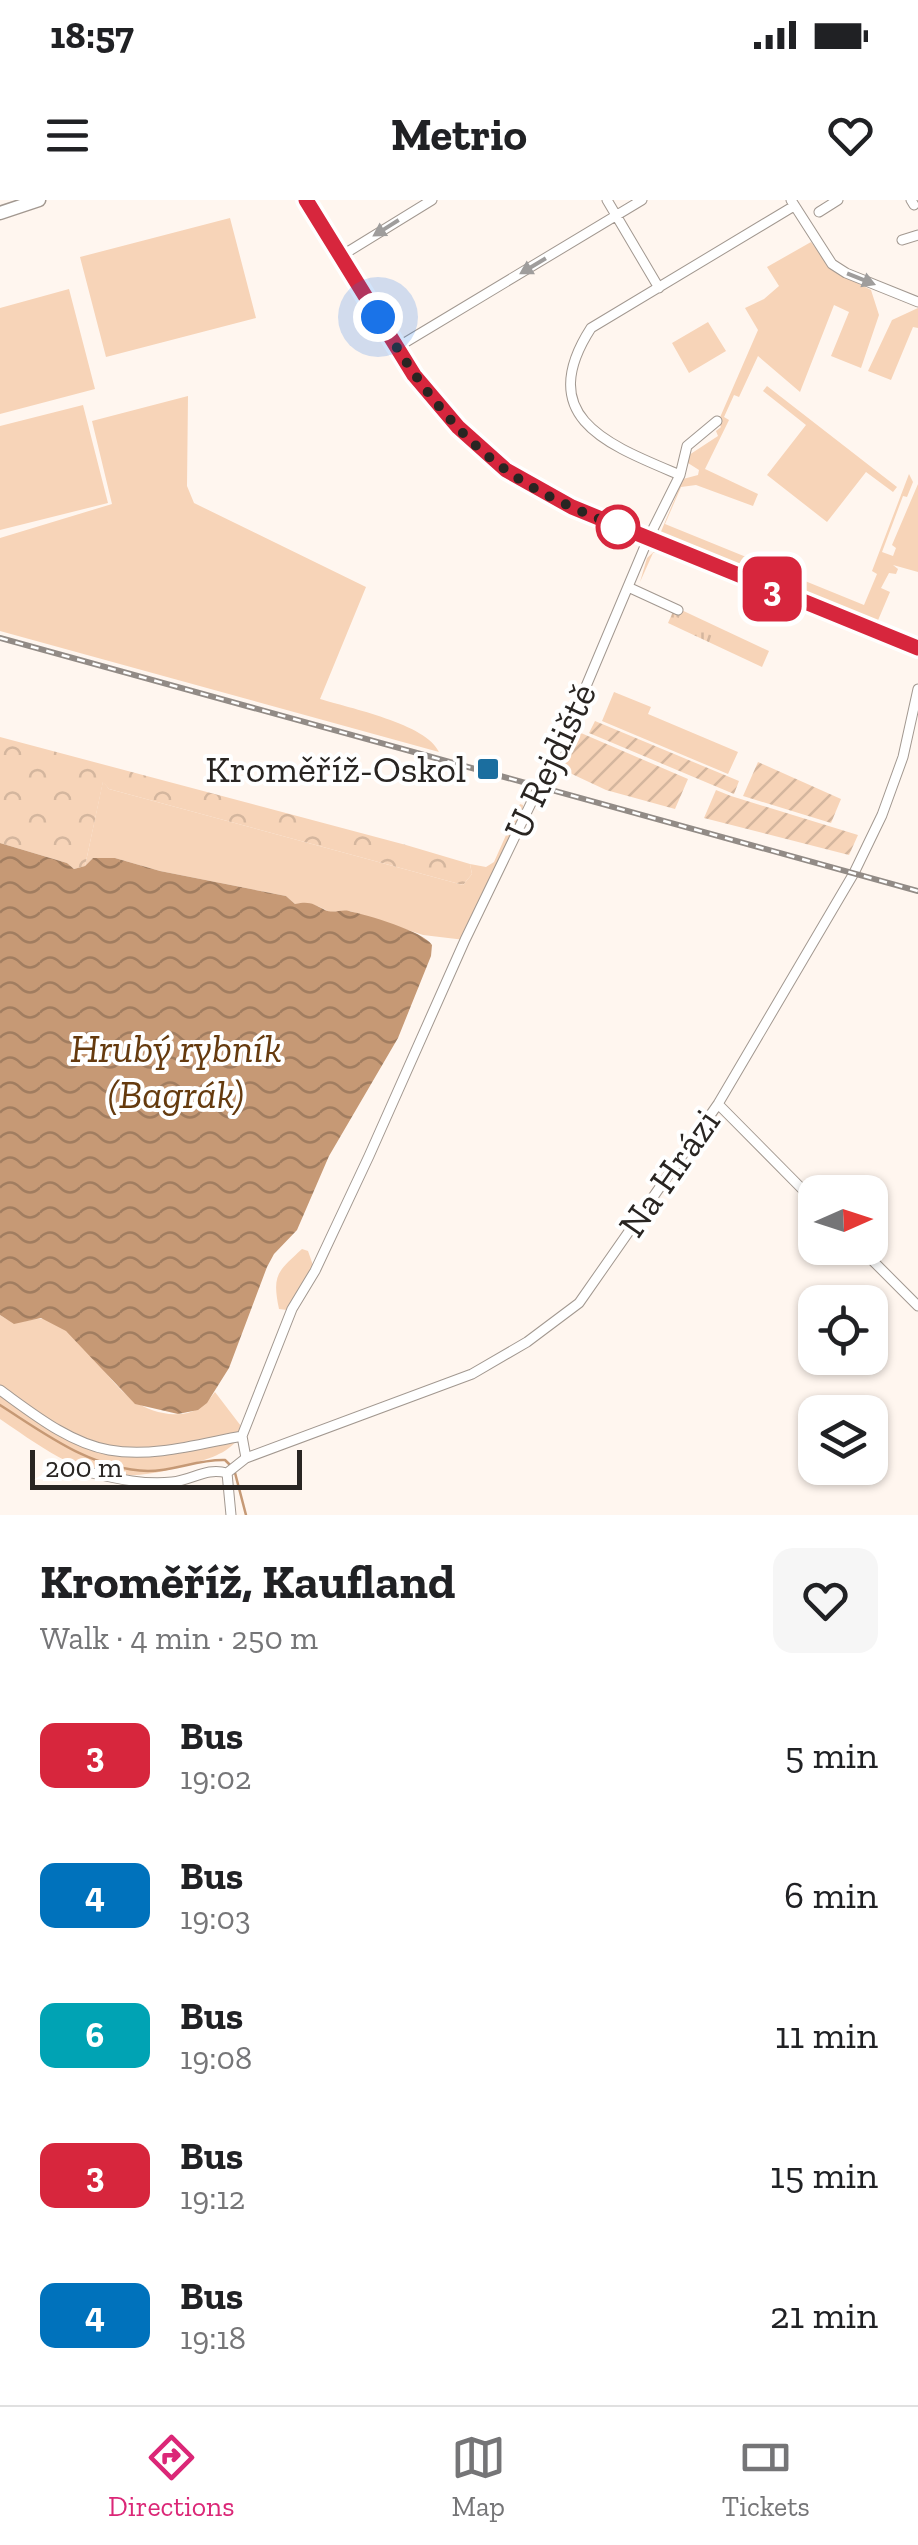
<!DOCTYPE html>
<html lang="en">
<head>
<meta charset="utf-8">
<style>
	:root { --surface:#fff; --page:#f6f6f6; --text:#202124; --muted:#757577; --line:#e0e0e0; --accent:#db2777 }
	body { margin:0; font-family:"Zilla Slab",serif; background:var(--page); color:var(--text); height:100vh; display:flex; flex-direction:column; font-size:38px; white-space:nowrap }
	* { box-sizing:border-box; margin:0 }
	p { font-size:32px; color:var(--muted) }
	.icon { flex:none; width:55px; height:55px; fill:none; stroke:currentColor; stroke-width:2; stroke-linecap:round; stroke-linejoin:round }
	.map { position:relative; height:1315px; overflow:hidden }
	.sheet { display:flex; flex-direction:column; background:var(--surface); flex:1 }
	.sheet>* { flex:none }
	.badge { padding:0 20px; border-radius:15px; font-size:35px; line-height:65px }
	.needle { width:65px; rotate:87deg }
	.buttons { position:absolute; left:798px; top:975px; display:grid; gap:20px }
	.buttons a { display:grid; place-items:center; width:90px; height:90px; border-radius:20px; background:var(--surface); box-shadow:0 2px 8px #0004; font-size:50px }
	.scale { position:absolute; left:30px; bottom:25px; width:272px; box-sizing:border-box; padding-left:10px; border:5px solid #292522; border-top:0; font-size:28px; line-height:35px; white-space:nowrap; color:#292522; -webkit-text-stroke:8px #fff; paint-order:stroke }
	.you { position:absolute; width:50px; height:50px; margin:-25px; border:8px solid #fff; border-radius:50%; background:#1a73e8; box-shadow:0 0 0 15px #1a73e833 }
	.map>.badge { position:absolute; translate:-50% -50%; box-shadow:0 0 0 5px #fff }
	.round { display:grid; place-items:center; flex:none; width:105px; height:105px; border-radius:20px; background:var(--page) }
	.summary { display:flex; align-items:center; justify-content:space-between; height:170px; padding:0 40px }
	h1 { font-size:48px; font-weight:700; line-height:75px }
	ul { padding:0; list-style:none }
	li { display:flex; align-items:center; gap:30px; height:140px; padding:0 40px }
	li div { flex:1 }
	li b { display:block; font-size:38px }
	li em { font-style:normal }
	li .badge { min-width:110px; font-weight:700; text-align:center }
	.status { display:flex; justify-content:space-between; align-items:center; height:70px; padding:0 50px; background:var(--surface); direction:ltr }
	.status svg { height:28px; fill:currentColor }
	header { display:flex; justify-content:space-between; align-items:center; height:130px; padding:0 40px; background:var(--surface); font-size:45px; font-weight:700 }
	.tab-bar { display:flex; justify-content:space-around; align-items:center; height:140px; border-top:2px solid var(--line); background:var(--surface); font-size:28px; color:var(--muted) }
	.tab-bar a { display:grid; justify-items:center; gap:5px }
	.tab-bar .on { color:var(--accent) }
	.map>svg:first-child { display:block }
	.grass { fill:#f7d4b8 }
	.forest { fill:url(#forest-crowns) }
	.park { fill:url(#park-tufts) }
	.garden { fill:url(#garden-furrows) }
	.water { fill:url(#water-waves) }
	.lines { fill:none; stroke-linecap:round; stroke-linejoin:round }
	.stream { stroke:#c69975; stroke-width:2.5 }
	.minor-casing { stroke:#a29890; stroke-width:11 }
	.secondary-casing { stroke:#a29890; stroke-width:15 }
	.minor { stroke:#fff; stroke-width:9 }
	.secondary { stroke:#fff; stroke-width:12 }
	.rail-casing { stroke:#928b86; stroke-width:6 }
	.rail { stroke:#fff; stroke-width:2.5; stroke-dasharray:8; stroke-linecap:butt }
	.oneway { fill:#9f9d9c }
	.line-casing { stroke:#fff; stroke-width:22 }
	.line { stroke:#d7263d; stroke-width:15 }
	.walk { stroke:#292522; stroke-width:10; stroke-dasharray:0 18 }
	.stop-dot { fill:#fff; stroke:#d7263d; stroke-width:5 }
	.poi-dot { fill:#1b6e9f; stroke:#fff; stroke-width:4 }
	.labels { text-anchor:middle; stroke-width:8; stroke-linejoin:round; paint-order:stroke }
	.street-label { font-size:38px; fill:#292522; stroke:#fff }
	.poi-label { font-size:38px; fill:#292522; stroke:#fff; text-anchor:end }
	.water-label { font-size:40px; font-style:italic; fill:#653a0e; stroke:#fff }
</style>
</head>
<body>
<div class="status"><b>18:57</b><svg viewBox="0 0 49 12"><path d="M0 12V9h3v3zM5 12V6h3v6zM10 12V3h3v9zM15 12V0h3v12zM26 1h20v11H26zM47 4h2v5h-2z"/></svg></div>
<header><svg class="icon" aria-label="menu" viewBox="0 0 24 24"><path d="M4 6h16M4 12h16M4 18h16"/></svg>Metrio<svg class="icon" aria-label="heart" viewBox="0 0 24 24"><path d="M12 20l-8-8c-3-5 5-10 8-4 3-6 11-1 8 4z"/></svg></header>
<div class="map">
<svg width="918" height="1315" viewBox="0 0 918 1315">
	<defs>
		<pattern id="forest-crowns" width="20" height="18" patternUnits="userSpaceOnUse" patternTransform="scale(2.5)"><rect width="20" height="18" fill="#f7d4b8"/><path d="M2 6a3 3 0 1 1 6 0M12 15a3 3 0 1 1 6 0" fill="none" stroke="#d4b69e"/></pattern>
		<pattern id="park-tufts" width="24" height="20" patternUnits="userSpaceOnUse" patternTransform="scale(2.5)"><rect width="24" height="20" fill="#f7d4b8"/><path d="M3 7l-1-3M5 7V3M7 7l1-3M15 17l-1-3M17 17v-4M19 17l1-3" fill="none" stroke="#d4b69e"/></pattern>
		<pattern id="garden-furrows" width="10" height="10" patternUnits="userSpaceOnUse" patternTransform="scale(2.5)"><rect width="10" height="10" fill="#f7d4b8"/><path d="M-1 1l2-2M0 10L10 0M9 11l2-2" fill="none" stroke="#d4b69e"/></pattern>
		<pattern id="water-waves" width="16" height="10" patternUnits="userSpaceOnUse" patternTransform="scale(2.5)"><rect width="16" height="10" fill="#c69975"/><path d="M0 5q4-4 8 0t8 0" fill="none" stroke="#a17d60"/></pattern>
	</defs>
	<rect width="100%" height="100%" fill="#fff6ef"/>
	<path class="grass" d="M230 18 256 118 106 157 80 57Z
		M811 42 832 70 871 90 879 115 861 168 831 156 849 112 834 105 800 192 758 156 739 197 734 195 724 217 729 220 705 269 758 294 753 306 696 285 681 287 665 324 864 405 877 374 872 371 909 274 913 282 907 297 903 296 882 352 893 356 896 348 892 345 918 284V372L893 365 898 369 896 374 889 373 881 388 890 392 876 425 669 342 660 334 683 279 698 275 699 270 688 263 689 255 718 236 716 231 721 227 718 222 758 130 745 108 764 99 779 86 767 67Z
		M69 89 95 189 0 214V108Z
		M918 108V128L913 127 891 180 868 171 892 120Z
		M708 122 726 151 689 173 672 143Z
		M767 186 897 287 893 292 866 272 827 322 767 275 806 225 763 191Z
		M188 196 187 286 194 303 366 387 320 499C349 508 427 524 439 552L0 431V338L112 304 92 221Z
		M83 205 108 303 0 330V226Z
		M658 348 914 450 918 458 661 351 653 353 640 382 647 358Z
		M614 492 651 507 648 514 738 552 728 574 602 521Z
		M103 581 109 589 463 685 472 674 470 664 486 667 494 662 520 604 523 605 522 620 465 740 423 735 350 711 329 712C316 704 310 703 295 704L286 696 160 671 115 658H93L85 666Z
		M302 1049 308 1051 315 1071 287 1110 279 1109C272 1075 277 1072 302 1049Z
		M0 1115C21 1131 32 1113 51 1121 101 1144 109 1206 169 1214 190 1216 203 1209 215 1192L244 1230C233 1251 215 1257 194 1263 103 1291 74 1270 0 1219Z"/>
	<path class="forest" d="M0 537 406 645 470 664 472 674 463 685 109 589 103 582 85 666 74 669 67 663 0 643Z"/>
	<path class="park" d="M675 407 769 451 762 467 668 423Z"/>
	<path class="garden" d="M595 521 739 581 734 594 589 533Z
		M574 530 688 579 675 609 606 590 557 567Z
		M758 562 841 599 831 623 743 596Z
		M716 590 731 596 858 635 849 655 704 618Z"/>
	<path class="water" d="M0 643 67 663 74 669 85 666 93 658H115L160 671 286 696 295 704C310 701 313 704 325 710 333 714 341 709 349 711 367 715 423 731 432 745L431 756 398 838 329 956 297 1030 274 1054 267 1067 229 1168 207 1203 198 1210 178 1214 135 1204 66 1131 41 1118 14 1124 0 1115Z"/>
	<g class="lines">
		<path class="stream" d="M0 1205C47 1235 91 1269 148 1271 175 1271 198 1259 225 1260L234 1269 246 1315"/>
		<g class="minor-casing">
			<path id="minor" d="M305 0 414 175 458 227 506 270 572 307 918 448
				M607 0 659 88
				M791 0 832 64 846 73 918 102
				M911 0 914 5
				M819 12 838 0
				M902 40 918 35
				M341 56 432 0
				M396 148 642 0
				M680 275 687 246 717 221
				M628 387 678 410
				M718 904 815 1002
				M860 1048 918 1106
				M0 1190C32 1213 69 1243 109 1250 152 1258 199 1244 242 1236
				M246 1258 242 1236 292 1109 315 1071 369 956 465 740 576 510 648 339 680 275C609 245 533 218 591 128L794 6
				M92 1273C118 1279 145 1285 172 1282 193 1280 206 1267 227 1273
				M227 1273 246 1258 472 1174 527 1142 579 1103 718 904 854 673 882 615 903 557 918 489
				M227 1273 231 1315"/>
		</g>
		<g class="secondary-casing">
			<path id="secondary" d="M0 13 39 0"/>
		</g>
		<use href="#minor" class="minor"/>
		<use href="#secondary" class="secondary"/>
		<g class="rail-casing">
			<path id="rail" d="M0 438 918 691"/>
		</g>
		<use href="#rail" class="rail"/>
	</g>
	<defs><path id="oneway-solid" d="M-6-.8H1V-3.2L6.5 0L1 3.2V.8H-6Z" transform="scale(2.5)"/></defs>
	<g class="oneway">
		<use href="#oneway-solid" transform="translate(386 28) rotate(148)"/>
		<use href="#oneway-solid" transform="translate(533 66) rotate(149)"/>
		<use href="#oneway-solid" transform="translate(861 79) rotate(22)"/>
	</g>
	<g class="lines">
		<g class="line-casing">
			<path id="line" d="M306 0 414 175 458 227 506 270 572 307 918 448"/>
		</g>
		<use href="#line" class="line"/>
		<path class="walk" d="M378 117C412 174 451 231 506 270 541 296 583 312 623 329L618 327"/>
	</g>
	<circle class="stop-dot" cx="618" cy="327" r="20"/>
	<rect class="poi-dot" x="476" y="557" width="24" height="24" rx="5"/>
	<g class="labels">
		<g class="street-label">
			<text transform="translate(550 561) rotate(-65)" y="13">U Rejdiště</text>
			<text transform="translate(669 973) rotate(-55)" y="13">Na Hrázi</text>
		</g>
		<g class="poi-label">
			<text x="466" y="582">Kroměříž-Oskol</text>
		</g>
		<g class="water-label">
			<text x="176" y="862">Hrubý rybník<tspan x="176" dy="46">(Bagrák)</tspan></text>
		</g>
	</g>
</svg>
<div class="buttons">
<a><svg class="needle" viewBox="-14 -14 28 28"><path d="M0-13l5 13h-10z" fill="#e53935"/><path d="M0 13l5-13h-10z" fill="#757577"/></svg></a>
<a><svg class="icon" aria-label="locate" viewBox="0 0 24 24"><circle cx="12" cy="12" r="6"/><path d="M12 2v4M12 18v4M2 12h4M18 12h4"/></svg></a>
<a><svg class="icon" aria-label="layers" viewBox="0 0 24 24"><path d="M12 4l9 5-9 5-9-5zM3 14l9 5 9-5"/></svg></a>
</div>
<div class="scale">200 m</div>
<div class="you" style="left:378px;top:117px"></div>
<b class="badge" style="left:772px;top:389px;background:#d7263d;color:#fff">3</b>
</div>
<section class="sheet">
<div class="summary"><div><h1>Kroměříž, Kaufland</h1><p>Walk · 4 min · 250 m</p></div><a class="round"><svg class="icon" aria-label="heart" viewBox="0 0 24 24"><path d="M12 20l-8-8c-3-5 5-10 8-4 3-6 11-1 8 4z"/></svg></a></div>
<ul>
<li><span class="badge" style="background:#d7263d;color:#fff">3</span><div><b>Bus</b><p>19:02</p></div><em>5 min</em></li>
<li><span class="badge" style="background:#0072bc;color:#fff">4</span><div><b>Bus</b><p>19:03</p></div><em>6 min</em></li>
<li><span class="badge" style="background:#00a3b4;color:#fff">6</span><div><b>Bus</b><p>19:08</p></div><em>11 min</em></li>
<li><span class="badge" style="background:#d7263d;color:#fff">3</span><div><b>Bus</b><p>19:12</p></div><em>15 min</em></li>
<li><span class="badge" style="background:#0072bc;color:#fff">4</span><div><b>Bus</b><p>19:18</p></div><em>21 min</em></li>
</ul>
</section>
<nav class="tab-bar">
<a class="on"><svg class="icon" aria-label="directions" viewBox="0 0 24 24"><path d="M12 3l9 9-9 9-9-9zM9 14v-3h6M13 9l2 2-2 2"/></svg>Directions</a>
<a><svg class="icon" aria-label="map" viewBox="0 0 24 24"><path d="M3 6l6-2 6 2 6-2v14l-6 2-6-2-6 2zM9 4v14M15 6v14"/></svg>Map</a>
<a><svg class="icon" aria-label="tickets" viewBox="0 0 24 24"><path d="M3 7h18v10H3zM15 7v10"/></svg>Tickets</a>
</nav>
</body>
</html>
